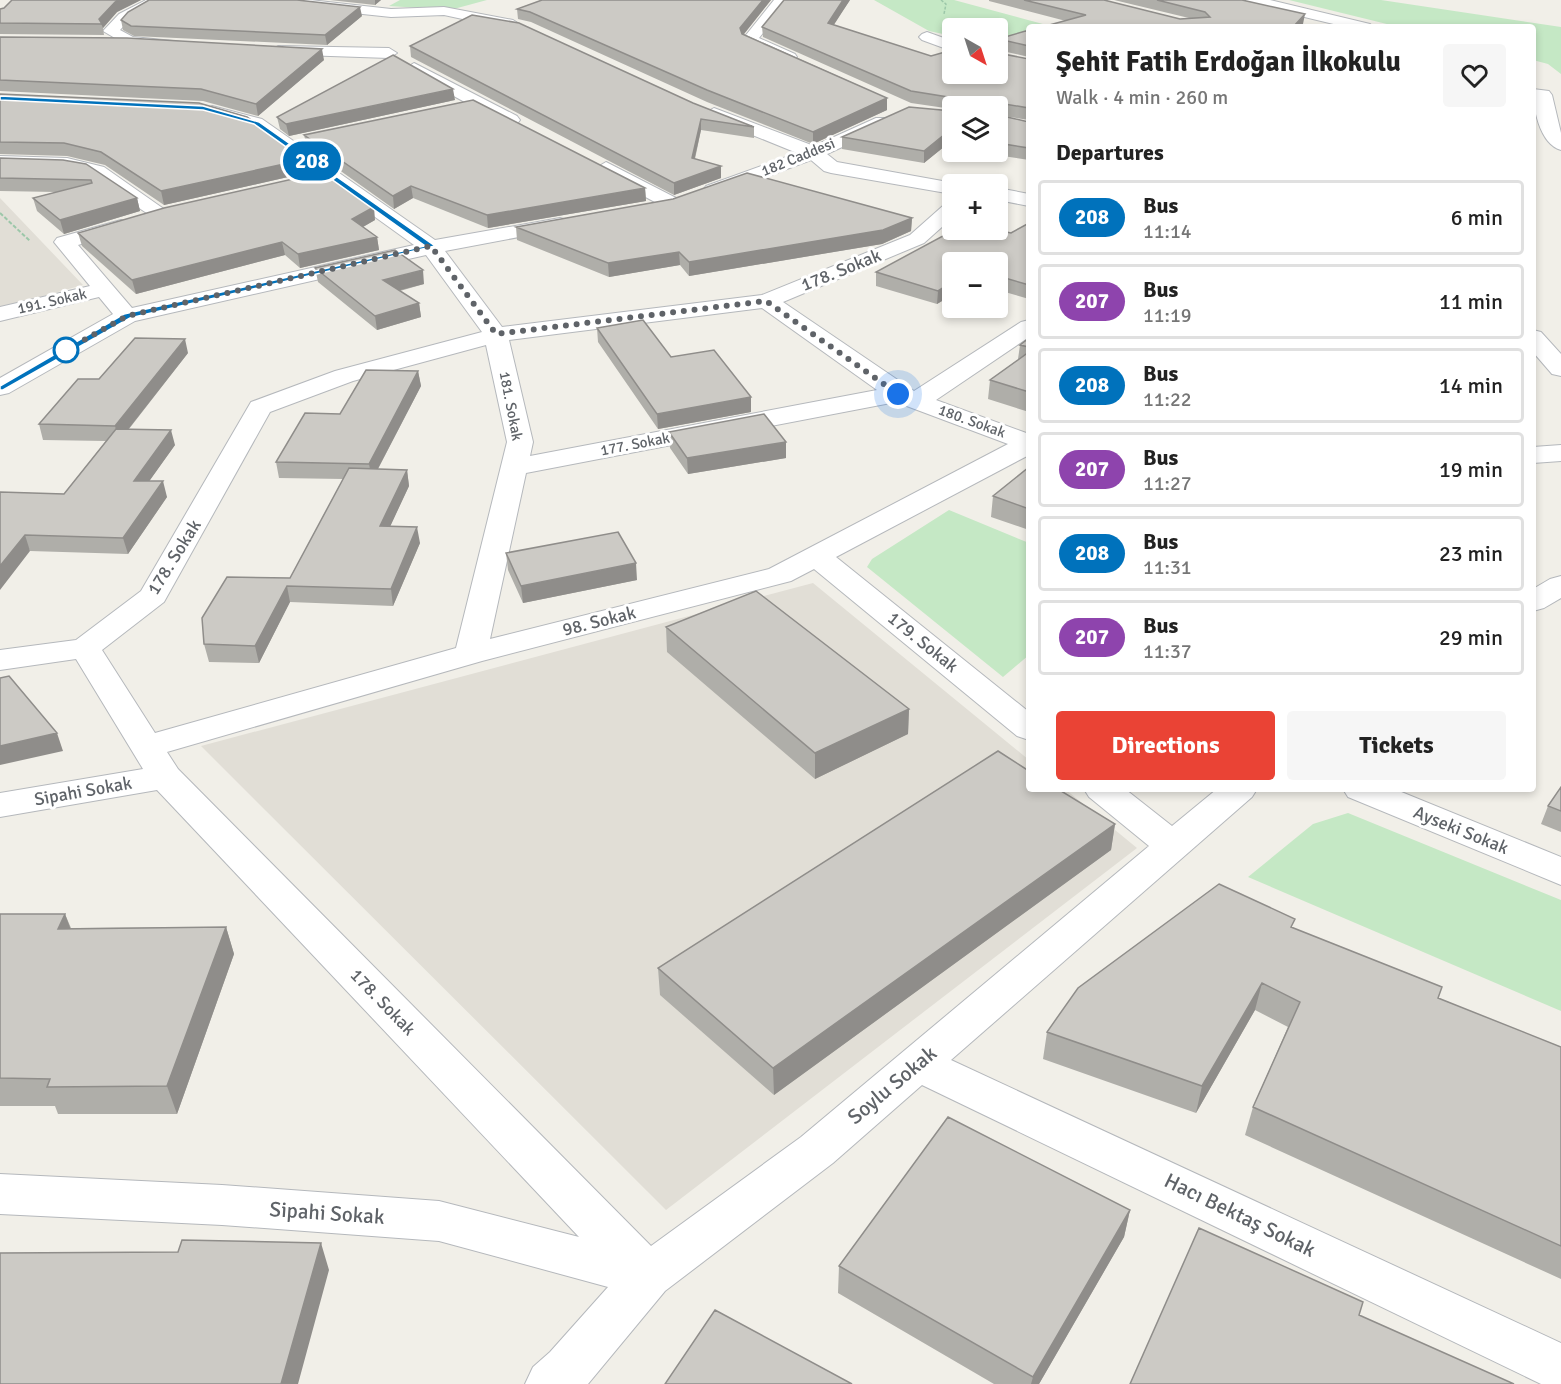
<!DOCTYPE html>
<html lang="en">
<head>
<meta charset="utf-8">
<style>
	:root { --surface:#fff; --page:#f6f6f6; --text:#222; --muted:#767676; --line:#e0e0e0; --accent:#ea4335 }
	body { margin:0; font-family:Signika,sans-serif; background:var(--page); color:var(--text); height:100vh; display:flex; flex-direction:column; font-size:22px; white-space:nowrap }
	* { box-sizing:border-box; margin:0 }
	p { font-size:20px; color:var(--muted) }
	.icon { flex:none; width:33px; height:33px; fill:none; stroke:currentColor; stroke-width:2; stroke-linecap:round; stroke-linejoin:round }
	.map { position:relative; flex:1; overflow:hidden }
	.panel { position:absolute; left:1026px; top:24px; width:510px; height:768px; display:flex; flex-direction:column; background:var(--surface); border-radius:6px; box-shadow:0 3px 9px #0003 }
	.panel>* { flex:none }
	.badge { padding:0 12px; border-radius:20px; font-size:21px; line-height:39px }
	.needle { width:39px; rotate:141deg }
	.controls { position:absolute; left:942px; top:18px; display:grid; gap:12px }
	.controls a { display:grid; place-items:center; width:66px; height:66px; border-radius:6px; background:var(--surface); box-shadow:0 3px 9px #0003; font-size:30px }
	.you { position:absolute; width:30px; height:30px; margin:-15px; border:4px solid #fff; border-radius:50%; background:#1a73e8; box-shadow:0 0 0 9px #1a73e833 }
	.map>.badge { position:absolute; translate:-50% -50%; box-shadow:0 0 0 3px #fff }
	h2 { padding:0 30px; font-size:22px; line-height:54px }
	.round { display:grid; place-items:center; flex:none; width:63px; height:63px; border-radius:6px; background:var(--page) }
	.summary { display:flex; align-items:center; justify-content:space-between; height:102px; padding:0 30px }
	h1 { font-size:28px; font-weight:700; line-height:45px }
	.cta { display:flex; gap:12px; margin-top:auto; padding:12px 30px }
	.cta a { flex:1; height:69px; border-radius:6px; background:var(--accent); color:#fff; font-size:24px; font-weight:700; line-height:69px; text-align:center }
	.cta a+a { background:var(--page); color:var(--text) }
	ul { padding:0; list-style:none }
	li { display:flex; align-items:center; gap:18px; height:75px; margin:0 12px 9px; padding:0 18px; border:3px solid var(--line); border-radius:6px }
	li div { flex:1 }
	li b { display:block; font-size:22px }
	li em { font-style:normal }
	li .badge { min-width:66px; font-weight:700; text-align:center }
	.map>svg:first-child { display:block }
	.education { fill:#e1ded6 }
	.green { fill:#c5e8c5 }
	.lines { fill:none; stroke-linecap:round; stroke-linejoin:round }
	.minor-casing { stroke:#b5b8bc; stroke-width:2 }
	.path-far1 { stroke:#9cc7a9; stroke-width:1.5; stroke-dasharray:3 1.5; stroke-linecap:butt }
	.path { stroke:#9cc7a9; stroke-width:2; stroke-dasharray:4 2; stroke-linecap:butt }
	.minor { fill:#fff; fill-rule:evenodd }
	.wall { fill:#afaea9 }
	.shaded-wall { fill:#8f8d8a }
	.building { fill:#cccac5; stroke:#8f8d8a; stroke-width:1.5 }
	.line { fill:#0072bc; stroke:#fff; stroke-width:1.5 }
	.walk { stroke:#5f6368; stroke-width:6; stroke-dasharray:0 10.8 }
	.stop-dot { fill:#fff; stroke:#0072bc; stroke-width:3 }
	.labels { text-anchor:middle; stroke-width:6; stroke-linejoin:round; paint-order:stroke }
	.far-street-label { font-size:15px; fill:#5f6368; stroke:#fff }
	.street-label { font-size:18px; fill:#5f6368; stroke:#fff }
	.near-street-label { font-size:21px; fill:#5f6368; stroke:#fff }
</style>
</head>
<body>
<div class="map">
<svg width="1561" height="1384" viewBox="0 0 1561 1384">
	<rect width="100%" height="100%" fill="#f1efe8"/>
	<path class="education" d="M0 198 83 285 0 308Z
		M813 583 1029 760V789H1065L1137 848 666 1210 201 746Z"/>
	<path class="green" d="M400 0H487L450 10 389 6Z
		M874 0H954L1054 27H1029V49L998 46V28H952V36L929 31Z
		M1289 0H1381L1561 27V74L1548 64 1533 60V27H1399Z
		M949 510 1029 543V655L1003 677 867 567 872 559Z
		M1348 813 1561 900V1011L1248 877 1313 824Z"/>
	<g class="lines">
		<g class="minor-casing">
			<path id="minor" d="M146 0H164L129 20 120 30 133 37 173 41 175 44 173 47H130L103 31 119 14Z
				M261 0H310L391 9 444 7 513 20 521 25 513 30 444 15 391 17 268 4Z
				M774 0H789L759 38 795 54 797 57 795 60H783L742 40Z
				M1244 0H1270L1370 24 1373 27H1346L1246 3Z
				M927 32 952 41V51L922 40 919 37 922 34Z
				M278 46 389 48 397 53 389 58 272 54 270 51Z
				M414 63 517 116 520 120 517 124H505L408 71 406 68Z
				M1533 89 1549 91 1552 95 1561 133V150C1539 144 1533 106 1533 89Z
				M212 106 262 119 435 240 560 218 567 220 570 224 567 228 445 251 502 327 762 295 910 235 945 204 952 202V218L924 243 783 302 914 391 1021 322 1029 320V337L936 400 1029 434V455L836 557 1029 712V740L1017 736 814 569 791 581 482 661 167 752 178 769 651 1246 801 1137 1149 846 1089 797 1084 789H1125L1172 826 1217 789H1257L1252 797 951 1060 1561 1343V1384H1541L922 1085 833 1163 665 1291 588 1384H525L533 1367 550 1352 608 1287 439 1241 222 1225 0 1214V1174L222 1185 439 1201 579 1237 157 790 0 817V793L143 769 76 659 0 670V650L76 640 141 591 251 402 335 371 482 332 426 255 135 321 9 393 0 395V378L113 314 99 297 0 321V307L90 286 54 242 57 238 121 220 128 222 131 226 128 230 78 245 132 308 414 245 250 127 206 115 203 111ZM762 308 877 390 530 456 533 442 509 340ZM486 345 507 442 456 648 155 733 102 650 164 602 270 412 353 381ZM896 402 1008 444 769 569 490 639 526 473Z
				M714 108 814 146 876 118H888L891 122 888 126 827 154 837 162 959 184H952V194L831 173 824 171 811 160 720 194H706L703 190 706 186 797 153 708 117 705 113Z
				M0 156 67 158 104 167 171 214 168 218H154L90 175 67 170 0 168Z
				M606 162 680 200 683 204 680 208H666L599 172 596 168Z
				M998 188 1029 194V206L998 200Z
				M1533 330 1541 332 1561 354V376L1552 374 1533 352Z
				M1561 445V461L1533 463V447Z
				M1561 576V598L1544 608 1533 611V589L1550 579Z
				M1343 789H1394L1561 857V885L1348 797Z"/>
		</g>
		<path class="path-far1" d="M941 0 946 4 944 14"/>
		<path class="path" d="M0 213 30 241"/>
		<use href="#minor" class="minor"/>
	</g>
	<path class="wall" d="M12 0H141L117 12 103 28 104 35 0 34V9L4 8Z
		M330 0H381L375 5Z
		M542 0H771L744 34 887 98V110L813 144 707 102 531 22 518 19 517 9Z
		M850 0 833 25 931 56 1029 59V120L998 115V116L1029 122V160L976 152H998V106H952V109L911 103 763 37 762 27Z
		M989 0H1104L1180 19 1189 18 1114 0H1242L1303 24 1301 27H1042L1066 21 989 1Z
		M362 16 327 45 134 36 123 30 121 20Z
		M1029 30V57L998 50V39Z
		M0 37 324 60 258 116 203 101 0 91Z
		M410 46 693 103 754 127V138L701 130 695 159 721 166V178L674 195 411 57Z
		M0 94 310 172 164 205 105 165 67 156 0 154Z
		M455 100 289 136 280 129 277 117Z
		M952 111V148L945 146 924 163 842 149V137Z
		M304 135 645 188 646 201 488 228 413 198 394 209 307 147Z
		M0 158 63 160 137 198 140 211 64 234 37 211 33 198 56 192 0 191Z
		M673 199 912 218 911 231 882 244 689 276 680 265 609 277 517 240 516 227Z
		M375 220 363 227 377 237 379 250 300 268 285 255 136 294 82 246 78 233Z
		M1029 223V299L998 290V262H952V295L937 304 876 286V272L1011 233Z
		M315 268 424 284 400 291 419 303 421 317 377 330 318 282Z
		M597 328 671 357 751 412 658 429 598 342Z
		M1029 338V412L988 399 990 380 1019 359H1018L1020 345Z
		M188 353 129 429 175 445 149 481 167 497 128 554 30 551 0 492 64 494 106 441 43 440 39 424 99 379Z
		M418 371 421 386 378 469 407 470 409 486 390 526 420 543 393 606 290 602 259 663 209 662 204 644 290 578 343 479 279 478 276 462 340 414Z
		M669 432 786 458 688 474 670 448Z
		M1029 467V530L991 517 993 496Z
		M506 553 637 580 523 603 508 570Z
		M666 627 909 709 908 734 815 779 667 652Z
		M1561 787V832L1541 824 1548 806Z
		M1115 824 1111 850 774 1095 660 995 658 968Z
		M0 914H65L71 928 226 927 234 954 177 1114H58L55 1106H0Z
		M1293 928 1442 987 1438 998 1561 1047V1279L1245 1135 1253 1107 1288 1027 1255 1010 1196 1113 1043 1059 1047 1032Z
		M1130 1210 1124 1237 1039 1384H994L838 1293 839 1266Z"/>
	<path class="shaded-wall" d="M119 0H141L117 12 103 28 99 19 115 2Z
		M375 0H381L375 5Z
		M763 0H771L740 39V28Z
		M843 0H850L828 34V23Z
		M360 7 362 16 327 45 325 35Z
		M1305 14 1303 24 1301 27H1293Z
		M322 49 324 60 258 116 256 104Z
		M453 89 455 100 289 136 286 124Z
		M887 98V110L813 144V132Z
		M701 119V130L692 170V158Z
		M945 134V146L924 163V151Z
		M307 159 310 172 164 205 161 191Z
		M721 166V178L674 195V183Z
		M411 186 413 198 394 209 393 196Z
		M645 188 646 201 488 228 487 215Z
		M137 198 140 211 64 234 60 220Z
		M374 207 375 220 354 232 352 219Z
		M912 218 911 231 882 244 689 276V262Z
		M377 237 379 250 300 268 298 254Z
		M282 242 285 255 136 294 132 280Z
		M679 252 680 265 609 277 608 263Z
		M423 270 424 284 385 294 383 280Z
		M952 282V295L937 304 938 291Z
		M419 303 421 317 377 330 375 316Z
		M185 339 188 353 119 441 115 426Z
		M418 371 421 386 372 480 369 464Z
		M751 397V412L658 429 657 414Z
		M171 430 175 445 138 497 134 481Z
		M786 442V458L688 474 687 458Z
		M407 470 409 486 383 542 380 526Z
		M163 481 167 497 128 554 123 538Z
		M417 527 420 543 393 606 391 589Z
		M25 535 30 551 0 590V566Z
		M636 563 637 580 523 603 521 586Z
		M287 586 290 602 259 663 255 646Z
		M909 709 908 734 815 779V753Z
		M57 733 63 751 0 765V746Z
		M1115 824 1111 850 774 1095 773 1068Z
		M65 914 75 941 58 929Z
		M226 927 234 954 177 1114 167 1086Z
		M1262 983 1255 1010 1196 1113 1202 1086Z
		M1130 1210 1124 1237 1039 1384H1031L1033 1377Z
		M321 1243 329 1270 298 1384H281Z"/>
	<path class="building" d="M12 0H119L115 2 99 19 102 24 0 23V9L4 8Z
		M149 0H297L360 7 325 35 131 26 121 20 128 12Z
		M542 0H763L740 28 742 34 887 98 813 132 707 90 530 12 517 9Z
		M784 0H843L828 23 931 56 952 50V74H998V53L1029 59V108L999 103 998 111V106H954V98L911 91 762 27Z
		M1024 0H1104L1180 19 1210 17 1205 12 1157 0H1242L1305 14 1293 27H1042L1086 15Z
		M472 15 519 23 693 103 754 127 701 119 692 158 721 166 674 183 410 46Z
		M1029 30V46L999 39 998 41V39Z
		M0 37 127 38 322 49 256 104 201 89 0 80Z
		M393 55 453 89 286 124 277 117Z
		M0 94 199 103 247 117 307 159 161 191 101 152 64 143 0 142Z
		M473 100 645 188 487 215 411 186 393 196 304 135Z
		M909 107 952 111V136L945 134 924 151 842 137Z
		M998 115 1029 122V148L998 143Z
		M0 158 63 160 86 164 137 198 60 220 33 198 92 183 91 180 0 178Z
		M324 172 374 207 352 219 377 237 298 254 282 242 132 280 78 233 164 208Z
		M747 173 912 218 883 230 689 262 679 252 608 263 516 227 673 199Z
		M1029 223V285L998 276V262H952V282L938 291 876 272 954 230H997L1011 233Z
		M395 250 423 270 383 280 419 303 375 316 315 268Z
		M643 320 671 357 714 350 751 397 657 414 597 328Z
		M135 338 185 339 115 426 39 424 78 379H99Z
		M1029 338V347L1020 345Z
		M1029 352V392L990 380Z
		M366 370 418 371 369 464 276 462 305 413 340 414Z
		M764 414 786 442 687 458 669 432Z
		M116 429 171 430 134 481H163L123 538 25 535 0 566V492L64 494Z
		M1029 467V509L993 496Z
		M349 468 407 470 380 526 417 527 391 589 287 586 255 646 204 644 202 618 227 577 290 578Z
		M618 532 636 563 521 586 506 553Z
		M756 591 909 709 815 753 666 627Z
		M9 676 57 733 0 746V678Z
		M998 751 1029 771V789H1058L1115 824 773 1068 658 968Z
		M1561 787V811L1548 806Z
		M1219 884 1295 919 1291 927 1442 987 1438 998 1561 1047V1246L1253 1107 1300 1002 1262 983 1202 1086 1047 1032 1078 988Z
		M0 914H65L58 929 226 927 167 1086 47 1087 50 1079 0 1078Z
		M948 1117 1130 1210 1033 1377 839 1266Z
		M1199 1228 1363 1302 1359 1315 1514 1384H1130Z
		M182 1240 321 1243 281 1384H0V1253L178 1252Z
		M715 1310 852 1384H665Z"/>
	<path class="line" d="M0 96 203 106 259 122 435 246 130 318 3 390H0V386L124 314 425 246 254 124 203 110 0 100Z"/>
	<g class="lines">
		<path class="walk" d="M66 350 127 316 431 246 496 334 766 301 898 394"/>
	</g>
	<circle class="stop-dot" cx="66" cy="350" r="12"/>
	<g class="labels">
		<g class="far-street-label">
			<text transform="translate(798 157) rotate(-22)" y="5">182 Caddesi</text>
			<text transform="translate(52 301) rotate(-13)" y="5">191. Sokak</text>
			<text transform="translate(511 406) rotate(79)" y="5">181. Sokak</text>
			<text transform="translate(972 421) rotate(20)" y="5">180. Sokak</text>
			<text transform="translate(635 444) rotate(-11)" y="5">177. Sokak</text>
		</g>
		<g class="street-label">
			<text transform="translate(841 270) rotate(-22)" y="6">178. Sokak</text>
			<text transform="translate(174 557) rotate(-58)" y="6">178. Sokak</text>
			<text transform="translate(599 621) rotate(-14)" y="6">98. Sokak</text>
			<text transform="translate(923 642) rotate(39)" y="6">179. Sokak</text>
			<text transform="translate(83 791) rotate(-10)" y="6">Sipahi Sokak</text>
			<text transform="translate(1461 830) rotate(22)" y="6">Ayseki Sokak</text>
			<text transform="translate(383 1002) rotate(46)" y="6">178. Sokak</text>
		</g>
		<g class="near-street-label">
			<text transform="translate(892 1085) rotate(-40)" y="7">Soylu Sokak</text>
			<text transform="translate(327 1213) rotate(4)" y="7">Sipahi Sokak</text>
			<text transform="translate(1240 1215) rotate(26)" y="7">Hacı Bektaş Sokak</text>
		</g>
	</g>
</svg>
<div class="controls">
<a><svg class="needle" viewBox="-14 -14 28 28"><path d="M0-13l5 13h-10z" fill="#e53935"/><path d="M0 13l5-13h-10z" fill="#767676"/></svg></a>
<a><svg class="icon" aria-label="layers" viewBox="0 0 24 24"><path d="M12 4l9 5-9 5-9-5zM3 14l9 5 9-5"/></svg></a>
<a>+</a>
<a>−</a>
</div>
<div class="you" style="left:898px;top:394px"></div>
<b class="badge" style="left:312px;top:161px;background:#0072bc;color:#fff">208</b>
<section class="panel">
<div class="summary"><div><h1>Şehit Fatih Erdoğan İlkokulu</h1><p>Walk · 4 min · 260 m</p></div><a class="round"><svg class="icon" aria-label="heart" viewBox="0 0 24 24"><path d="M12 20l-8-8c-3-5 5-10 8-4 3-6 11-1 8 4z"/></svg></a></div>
<h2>Departures</h2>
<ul>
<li><span class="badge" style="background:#0072bc;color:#fff">208</span><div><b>Bus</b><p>11:14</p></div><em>6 min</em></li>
<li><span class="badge" style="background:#8e44ad;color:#fff">207</span><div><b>Bus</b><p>11:19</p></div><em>11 min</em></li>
<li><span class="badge" style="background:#0072bc;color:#fff">208</span><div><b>Bus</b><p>11:22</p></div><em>14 min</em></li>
<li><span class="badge" style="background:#8e44ad;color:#fff">207</span><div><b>Bus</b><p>11:27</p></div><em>19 min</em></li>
<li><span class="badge" style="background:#0072bc;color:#fff">208</span><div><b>Bus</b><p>11:31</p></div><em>23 min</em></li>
<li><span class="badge" style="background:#8e44ad;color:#fff">207</span><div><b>Bus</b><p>11:37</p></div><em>29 min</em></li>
</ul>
<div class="cta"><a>Directions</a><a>Tickets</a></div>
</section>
</div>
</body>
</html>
